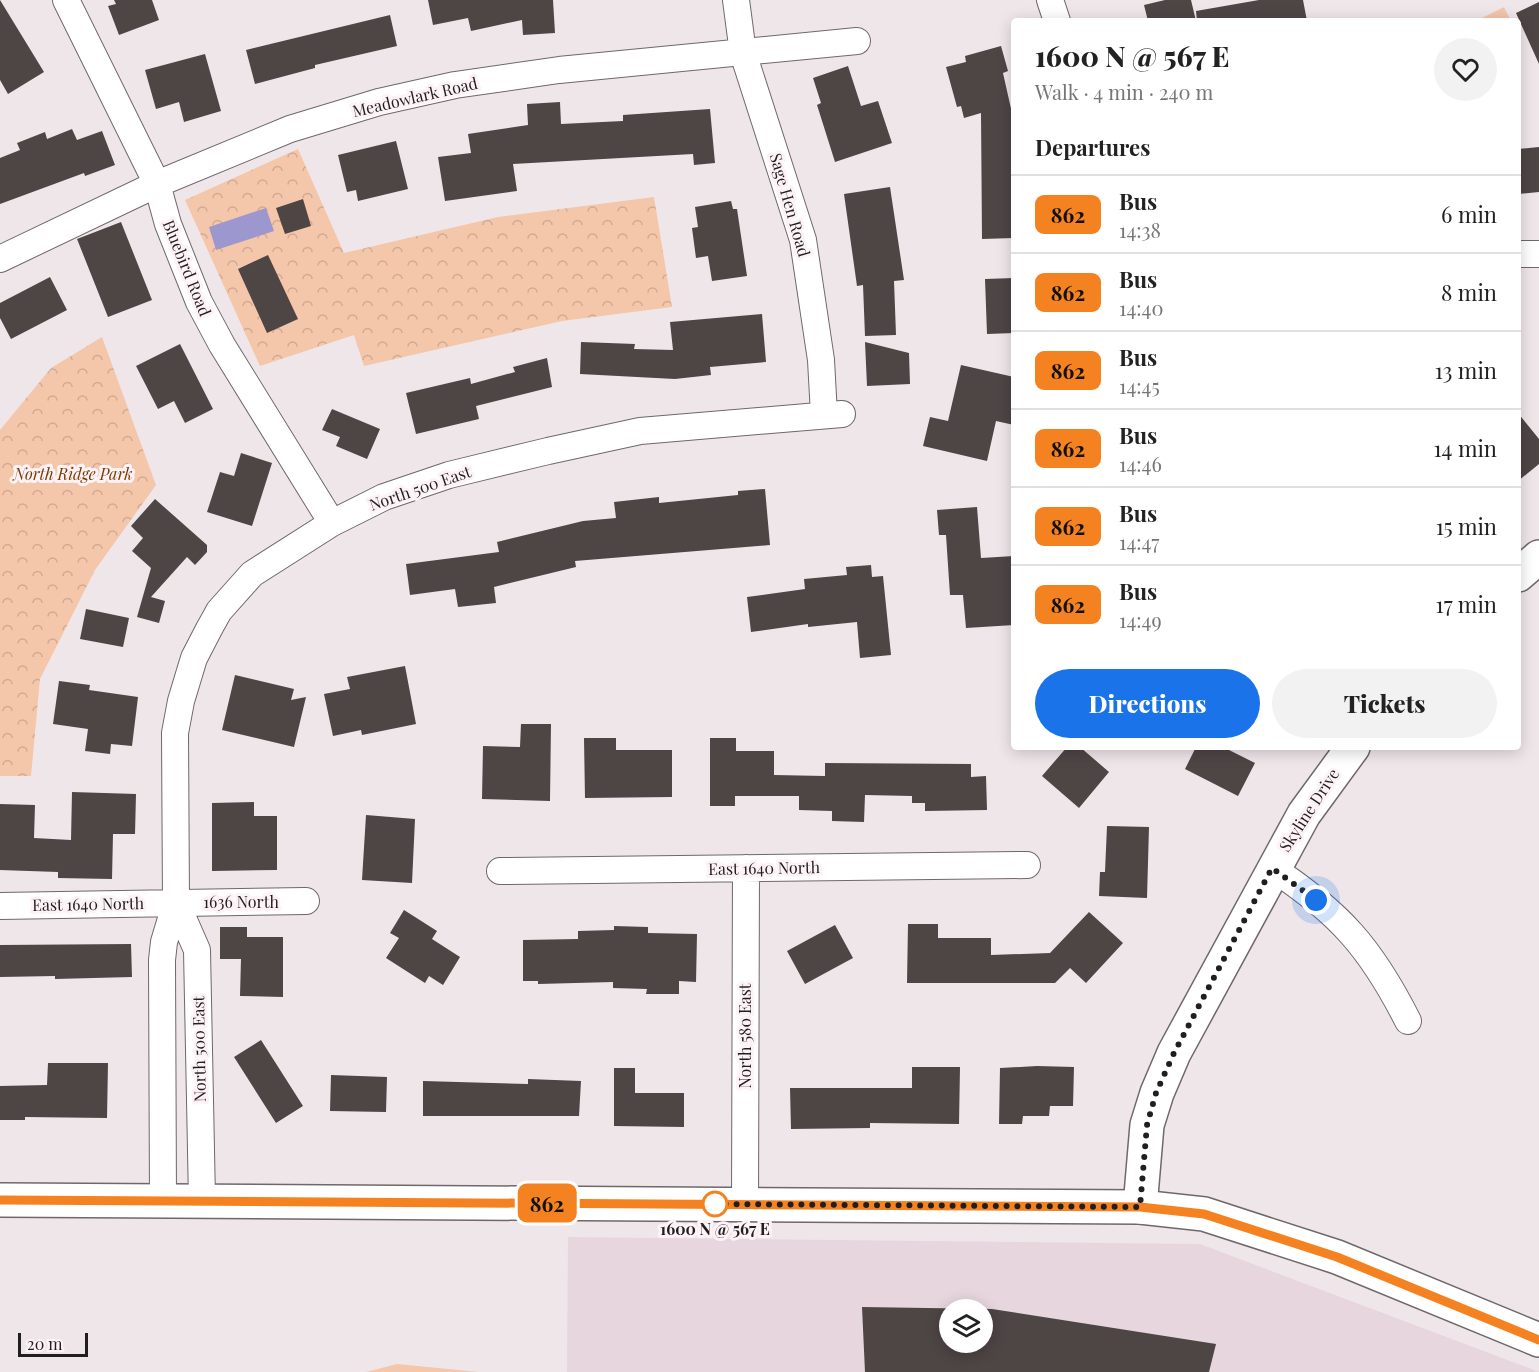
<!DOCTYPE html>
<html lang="en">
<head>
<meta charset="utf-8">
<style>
	:root { --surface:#fff; --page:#f2f2f2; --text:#222; --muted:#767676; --line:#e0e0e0; --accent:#1a73e8 }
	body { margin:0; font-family:"Playfair Display",serif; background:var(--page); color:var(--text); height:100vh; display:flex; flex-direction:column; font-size:22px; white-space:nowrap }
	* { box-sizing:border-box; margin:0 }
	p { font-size:20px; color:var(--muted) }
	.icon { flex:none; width:33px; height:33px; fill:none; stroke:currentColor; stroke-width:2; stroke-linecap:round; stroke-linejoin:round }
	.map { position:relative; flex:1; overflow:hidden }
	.drawer { position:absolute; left:1011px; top:18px; width:510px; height:732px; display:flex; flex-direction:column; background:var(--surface); border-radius:6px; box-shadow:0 3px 15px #0003 }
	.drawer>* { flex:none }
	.badge { padding:0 12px; border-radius:9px; font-size:21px; line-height:39px }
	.buttons { position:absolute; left:939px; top:1299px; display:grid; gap:12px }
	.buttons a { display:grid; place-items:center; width:54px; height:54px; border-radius:50%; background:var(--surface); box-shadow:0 3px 15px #0003; font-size:30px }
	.scale { position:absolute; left:18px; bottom:15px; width:70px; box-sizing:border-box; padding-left:6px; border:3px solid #211e1f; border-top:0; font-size:16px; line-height:21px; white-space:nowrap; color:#211e1f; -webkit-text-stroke:4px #fdf3f7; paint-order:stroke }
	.you { position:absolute; width:30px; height:30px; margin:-15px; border:4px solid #fff; border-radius:50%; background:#1a73e8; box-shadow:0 0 0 9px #1a73e833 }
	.map>.badge { position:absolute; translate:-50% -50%; box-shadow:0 0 0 3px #fff }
	h2 { padding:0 24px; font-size:22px; line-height:54px }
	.round { display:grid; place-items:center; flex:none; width:63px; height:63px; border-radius:32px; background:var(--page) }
	.summary { display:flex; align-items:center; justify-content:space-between; height:102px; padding:0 24px }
	h1 { font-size:28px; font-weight:800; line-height:45px }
	.button { display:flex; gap:12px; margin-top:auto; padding:12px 24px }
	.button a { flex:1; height:69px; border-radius:36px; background:var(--accent); color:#fff; font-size:24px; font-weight:800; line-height:69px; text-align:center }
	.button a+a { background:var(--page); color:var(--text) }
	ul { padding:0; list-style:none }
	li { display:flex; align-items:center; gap:18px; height:78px; padding:0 24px; border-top:2px solid var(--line) }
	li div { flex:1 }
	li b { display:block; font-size:22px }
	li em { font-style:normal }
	li .badge { min-width:66px; font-weight:700; text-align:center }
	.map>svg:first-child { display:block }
	.built { fill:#e7d6dd; fill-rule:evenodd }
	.grass { fill:#f4c6aa }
	.park { fill:url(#park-crowns) }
	.water { fill:#9c97ce }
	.building { fill:#4e4545; fill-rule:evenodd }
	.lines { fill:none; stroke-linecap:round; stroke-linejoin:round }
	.minor-casing { stroke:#6f676b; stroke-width:28 }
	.tertiary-casing { stroke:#6f676b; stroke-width:36 }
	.secondary-casing { stroke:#6f676b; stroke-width:36 }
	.minor { stroke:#fff; stroke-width:26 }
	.tertiary { stroke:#fff; stroke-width:33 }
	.secondary { stroke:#fff; stroke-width:33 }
	.line-casing { stroke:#fff; stroke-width:14 }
	.line { stroke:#f58220; stroke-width:9 }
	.walk { stroke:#211e1f; stroke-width:6; stroke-dasharray:0 10.8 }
	.stop-dot { fill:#fff; stroke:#f58220; stroke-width:3 }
	.labels { text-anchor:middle; stroke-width:6; stroke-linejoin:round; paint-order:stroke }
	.street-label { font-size:16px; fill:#211e1f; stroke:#fdf3f7 }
	.park-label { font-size:16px; font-style:italic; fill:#7b3901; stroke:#fdf3f7 }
	.stop-label { font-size:16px; font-weight:bold; fill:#211e1f; stroke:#fdf3f7 }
</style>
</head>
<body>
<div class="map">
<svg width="1539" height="1372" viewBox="0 0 1539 1372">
	<defs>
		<pattern id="park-crowns" width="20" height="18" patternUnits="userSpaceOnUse" patternTransform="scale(1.5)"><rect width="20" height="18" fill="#f4c6aa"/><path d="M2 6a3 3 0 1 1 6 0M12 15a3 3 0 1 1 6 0" fill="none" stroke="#d1aa92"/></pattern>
	</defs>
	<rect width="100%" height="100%" fill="#efe6ea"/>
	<path class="built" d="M568 1237 1200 1244 1539 1372H567ZM950 1310H982V1342H950Z"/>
	<path class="grass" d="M1504 7 1511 21H1476Z
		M397 1364 479 1372H366Z"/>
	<path class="park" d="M298 149 344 253 498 217 654 197 672 307 562 321 364 366 354 335 260 366 185 200Z
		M102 337 156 485 95 570 40 679 31 776H0V430L51 368Z"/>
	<path class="water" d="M266 208 274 231 216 250 209 227Z"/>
	<path class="building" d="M0 0 44 72 8 94 0 80Z
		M114 0H152L159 20 119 35 108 6 116 4Z
		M428 0H553L555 33 523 35 522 20 471 31 468 18 433 25Z
		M1165 0H1191L1196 21H1148L1144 5Z
		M1259 0H1303L1307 21H1197L1196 11Z
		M1539 2V64L1516 13Z
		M390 15 397 46 315 65V68L255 84 246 50Z
		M1001 46 1008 71 1003 73 1014 122V238L982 239 981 113 964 118 961 106 957 107 946 67 966 62 965 56Z
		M205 54 221 111 184 122 179 102 156 109 145 70Z
		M848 66 861 106 878 101 892 143 835 162 817 105 821 103 813 78Z
		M560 102 561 124 623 121V115L710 109 715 163 694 165 693 154 513 164 517 191 445 201 438 157 471 153 468 134 528 125 527 104Z
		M72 129 77 140 102 131 115 165 85 176 84 173 0 204V158L20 150 17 143 45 132 47 139Z
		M396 141 408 189 358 201 356 190 347 192 338 155Z
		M1539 147V192L1518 194V149Z
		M890 187 904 280 894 281 896 335 865 336 863 285 857 286 844 194Z
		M303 199 311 226 285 234 276 208Z
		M731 201 733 209H737L747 276 712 281 708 256 696 258 692 228 698 227 695 207Z
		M121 222 152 300 108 317 77 239Z
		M268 255 298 319 267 333 238 269Z
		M50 277 67 310 11 339 0 318V303Z
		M1014 278V333L987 334 985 279Z
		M762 314 766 362 710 367 711 375 675 379 580 374 581 342 635 344 634 349 673 350 670 322Z
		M865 342 909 353 910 384 867 386Z
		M180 344 213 409 185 423 174 401 158 409 136 366Z
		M547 358 552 387 476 406 479 419 416 434 406 393 470 378 471 384 515 372 513 367Z
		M961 365 1014 377V425L996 421 987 461 923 446 930 417 948 421Z
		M332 409 380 429 367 459 336 446 340 437 322 430Z
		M1518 413 1539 439V464L1518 481Z
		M241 453 272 463 252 526 207 512 220 472 234 476Z
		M765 489 770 545 575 561 576 567 494 587 496 603 458 607 455 589 410 595 406 564 499 552 497 542 583 521 616 518 614 502 659 497V503L738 495V491Z
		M155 499 207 545V552L195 565 187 557 151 597 165 601 159 623 137 617 151 568 132 551 143 538 131 526Z
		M977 507 981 558 1014 556V625L966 628 963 595H950L946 535H939L937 510Z
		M871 565 872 577 883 576 891 655 860 658 857 622 808 627V624L751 632 747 597 805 589 804 579 847 575 846 567Z
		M86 609 129 618 123 647 80 639Z
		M405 666 416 724 362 735 361 730 333 736 324 694 350 689 347 677Z
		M235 675 294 689 291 700 306 697 294 747 222 730Z
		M59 681 90 685 89 690 138 697 132 746 111 744 110 754 85 751 88 729 53 724Z
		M521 724H551L550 801 482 799 483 746 520 747Z
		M584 738H616V750H672V797L585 798Z
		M710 738H736V751H774V775L825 776V763L971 764V777L986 776 987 810 925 811V803H912V796L865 795 864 822 832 821V811L799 810V796H735V806H710Z
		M1067 747H1080L1109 772 1079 808 1042 776Z
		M1196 747H1223L1255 763 1238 796 1185 769Z
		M72 792 136 794 135 834H113L112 879 58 878V872L0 870V804L35 805 34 838 71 840Z
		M254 802V816H277V870L212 871V803Z
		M366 815 415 819 412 883 362 880Z
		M1107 826 1149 827 1147 898 1099 896 1100 872H1105Z
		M404 910 437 931 432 939 460 957 443 985 429 976 425 983 386 958 399 938 390 933Z
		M1089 912 1123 943 1086 983 1070 968 1055 983H907L908 924H938V938H991V955L1050 953Z
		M835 925 853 958 805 984 787 951Z
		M614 926 648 927V933L697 934 696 982 679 981V994H646L647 989 613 988V982L538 984V981H523V940L578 939V931L614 930Z
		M220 927H247V937H283V997L240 996 241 959H220Z
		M131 944 132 977 55 979V976L0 977V945Z
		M261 1040 303 1106 276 1123 234 1057Z
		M48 1063H108L107 1118 25 1117V1120H0V1086L47 1085Z
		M1037 1066 1074 1067 1073 1106H1050L1049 1116H1023L1022 1124H999L1000 1068Z
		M912 1067H960L959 1124 870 1123V1128L791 1129 790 1088H912Z
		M614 1068H635V1093H684V1127L614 1126Z
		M331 1075 387 1077 386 1112 330 1111Z
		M528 1079 581 1081 579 1116H423V1081L528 1084Z
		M862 1307 992 1309 1216 1344 1209 1372H865ZM950 1310H982V1342H950Z"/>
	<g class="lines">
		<g class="minor-casing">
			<path id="minor" d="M66 0 157 184 168 224 199 302 222 345 332 523
				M736 0 743 53 803 240 821 360 824 415
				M1050 0 1057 21
				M1518 254H1539
				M0 259 157 184 290 129 379 102 455 85 559 70 857 41
				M1272 868C1340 913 1371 948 1408 1021
				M500 871 1027 865
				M176 902 197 950 202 1200
				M0 906 306 901
				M163 1200 162 960 164 942 176 902 175 733 181 701 194 658 209 629 219 611 252 574 332 523 384 497 449 475 548 451 640 431 842 414
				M745 1204 746 868"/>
		</g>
		<g class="tertiary-casing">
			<path id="tertiary" d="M1518 575 1539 557
				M1140 1207 1147 1125 1157 1093 1174 1053 1304 814 1353 747"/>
		</g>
		<g class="secondary-casing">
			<path id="secondary" d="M0 1200 1140 1207 1204 1214 1337 1257 1539 1340"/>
		</g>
		<use href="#minor" class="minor"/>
		<use href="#tertiary" class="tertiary"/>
		<use href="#secondary" class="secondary"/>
	</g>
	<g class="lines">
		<g class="line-casing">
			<path id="line" d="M0 1200 1140 1207 1204 1214 1337 1257 1539 1340"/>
		</g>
		<use href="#line" class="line"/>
		<path class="walk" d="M715 1204 1140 1207 1147 1125 1156 1093 1174 1053 1272 868 1316 900"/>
	</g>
	<circle class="stop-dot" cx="715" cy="1204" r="12"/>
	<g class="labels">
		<g class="street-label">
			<text transform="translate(415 97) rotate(-13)" y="6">Meadowlark Road</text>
			<text transform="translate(790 205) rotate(74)" y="6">Sage Hen Road</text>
			<text transform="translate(187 268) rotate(68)" y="6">Bluebird Road</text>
			<text transform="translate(420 488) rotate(-19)" y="6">North 500 East</text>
			<text transform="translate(1309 810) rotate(-57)" y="6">Skyline Drive</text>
			<text transform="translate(764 868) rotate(-1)" y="6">East 1640 North</text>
			<text x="241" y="908">1636 North</text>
			<text transform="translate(88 904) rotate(-1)" y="6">East 1640 North</text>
			<text transform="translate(745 1036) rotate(-90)" y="6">North 580 East</text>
			<text transform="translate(199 1049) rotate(-91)" y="6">North 500 East</text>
		</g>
		<g class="park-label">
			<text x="73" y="480">North Ridge Park</text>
		</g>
		<g class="stop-label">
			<text x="715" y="1235">1600 N @ 567 E</text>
		</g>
	</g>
</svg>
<div class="buttons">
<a><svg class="icon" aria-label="layers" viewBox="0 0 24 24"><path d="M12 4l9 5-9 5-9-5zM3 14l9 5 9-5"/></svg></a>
</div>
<div class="scale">20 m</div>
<div class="you" style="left:1316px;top:900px"></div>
<b class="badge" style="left:547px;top:1203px;background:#f58220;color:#111">862</b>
<section class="drawer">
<div class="summary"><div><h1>1600 N @ 567 E</h1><p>Walk · 4 min · 240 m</p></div><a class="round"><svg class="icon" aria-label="heart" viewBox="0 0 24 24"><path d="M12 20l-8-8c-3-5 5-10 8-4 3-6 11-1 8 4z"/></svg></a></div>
<h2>Departures</h2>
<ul>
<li><span class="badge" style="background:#f58220;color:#111">862</span><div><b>Bus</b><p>14:38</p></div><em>6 min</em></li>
<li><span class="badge" style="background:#f58220;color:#111">862</span><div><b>Bus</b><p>14:40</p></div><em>8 min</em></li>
<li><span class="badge" style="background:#f58220;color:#111">862</span><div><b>Bus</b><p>14:45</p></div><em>13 min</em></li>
<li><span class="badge" style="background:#f58220;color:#111">862</span><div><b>Bus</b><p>14:46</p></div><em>14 min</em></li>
<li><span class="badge" style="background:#f58220;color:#111">862</span><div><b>Bus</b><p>14:47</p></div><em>15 min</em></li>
<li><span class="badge" style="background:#f58220;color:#111">862</span><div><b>Bus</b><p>14:49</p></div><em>17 min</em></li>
</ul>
<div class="button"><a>Directions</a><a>Tickets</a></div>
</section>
</div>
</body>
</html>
